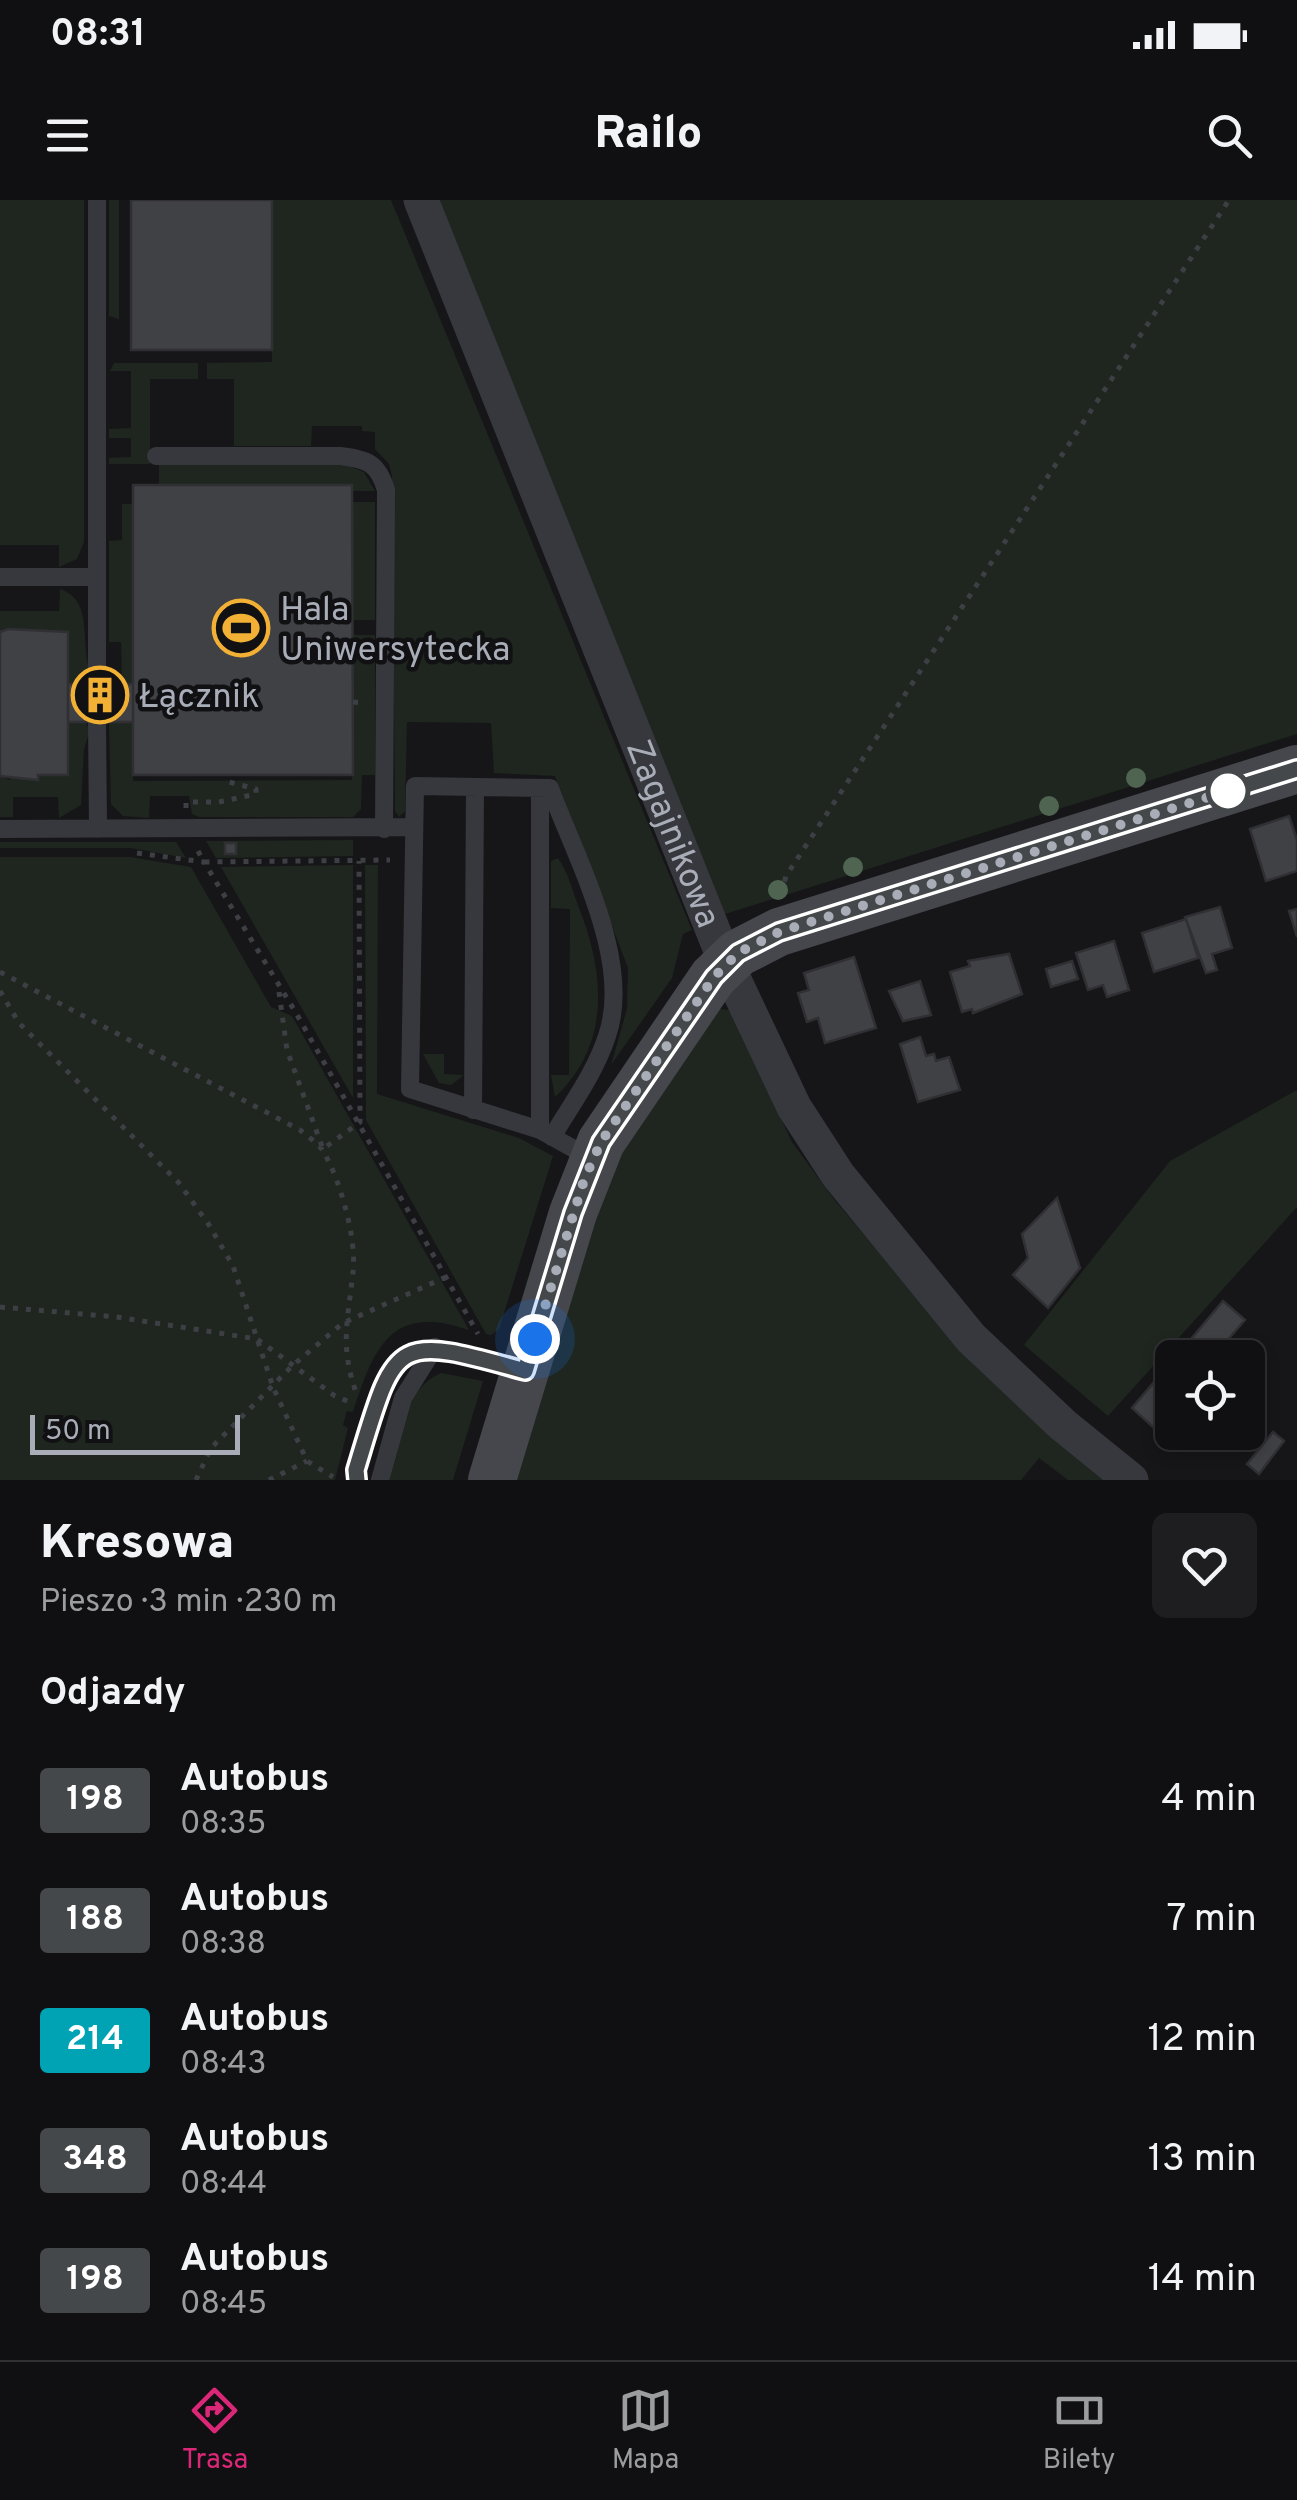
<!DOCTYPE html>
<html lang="pl">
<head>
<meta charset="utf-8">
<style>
	:root { --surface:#101012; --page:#1e1e20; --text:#f1f3f6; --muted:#9c9d9f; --line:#303032; --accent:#db2777 }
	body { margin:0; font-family:Overpass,sans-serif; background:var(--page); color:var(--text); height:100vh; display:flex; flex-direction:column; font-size:38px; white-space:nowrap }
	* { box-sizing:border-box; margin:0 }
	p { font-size:32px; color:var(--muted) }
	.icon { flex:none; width:55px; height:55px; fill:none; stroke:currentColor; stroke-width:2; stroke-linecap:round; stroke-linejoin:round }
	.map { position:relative; height:1280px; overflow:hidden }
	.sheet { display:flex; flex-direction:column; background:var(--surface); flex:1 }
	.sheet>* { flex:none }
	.badge { padding:0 20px; border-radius:8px; font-size:35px; line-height:65px }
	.tools { position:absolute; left:1155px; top:1140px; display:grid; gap:20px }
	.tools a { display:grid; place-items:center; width:110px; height:110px; border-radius:15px; background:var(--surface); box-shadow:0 5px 15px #0003,0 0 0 2px var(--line); font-size:50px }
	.scale { position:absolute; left:30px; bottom:25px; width:210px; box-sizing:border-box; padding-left:10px; border:5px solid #a8adb8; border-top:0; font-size:28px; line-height:35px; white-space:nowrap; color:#a8adb8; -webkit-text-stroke:8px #111113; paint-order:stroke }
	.you { position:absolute; width:50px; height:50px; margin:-25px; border:8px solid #fff; border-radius:50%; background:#1a73e8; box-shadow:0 0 0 15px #1a73e833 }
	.map>.badge { position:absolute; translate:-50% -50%; box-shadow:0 0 0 5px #fff }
	h2 { padding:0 40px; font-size:38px; line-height:90px }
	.round { display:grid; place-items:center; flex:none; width:105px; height:105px; border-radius:15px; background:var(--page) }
	.headline { display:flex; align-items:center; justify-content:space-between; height:170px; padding:0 40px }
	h1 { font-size:48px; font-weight:800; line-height:75px }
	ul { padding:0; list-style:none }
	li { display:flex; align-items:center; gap:30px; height:120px; padding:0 40px }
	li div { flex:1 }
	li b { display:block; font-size:38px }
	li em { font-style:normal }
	li .badge { min-width:110px; font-weight:700; text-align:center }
	.status { display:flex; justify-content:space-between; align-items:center; height:70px; padding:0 50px; background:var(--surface); direction:ltr }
	.status svg { height:28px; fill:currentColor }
	header { display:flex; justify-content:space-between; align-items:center; height:130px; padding:0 40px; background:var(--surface); font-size:45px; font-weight:800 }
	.tabs { display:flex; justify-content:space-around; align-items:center; height:140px; border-top:2px solid var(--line); background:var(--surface); font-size:28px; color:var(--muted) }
	.tabs a { display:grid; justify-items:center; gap:5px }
	.tabs .on { color:var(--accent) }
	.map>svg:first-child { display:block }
	.green { fill:#1e261f }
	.building { fill:#404145; stroke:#303034; stroke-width:2.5 }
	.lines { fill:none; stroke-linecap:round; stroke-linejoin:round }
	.path { stroke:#3d3f44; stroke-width:5; stroke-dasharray:5 8; stroke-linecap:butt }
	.lane { stroke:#37383d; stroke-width:18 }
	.street { stroke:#37383d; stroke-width:35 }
	.secondary { stroke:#45474d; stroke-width:48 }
	.tree { fill:#506452 }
	.line-casing { stroke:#fff; stroke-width:22 }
	.line { stroke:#45484a; stroke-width:15 }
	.walk { stroke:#a8adb8; stroke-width:10; stroke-dasharray:0 18 }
	.stop-dot { fill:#fff; stroke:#45484a; stroke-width:5 }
	.labels { text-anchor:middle; stroke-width:9; stroke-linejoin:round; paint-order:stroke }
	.poi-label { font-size:35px; fill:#a8adb8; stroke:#111113; text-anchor:start }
	.street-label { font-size:35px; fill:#a8adb8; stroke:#111113 }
</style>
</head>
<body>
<div class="status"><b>08:31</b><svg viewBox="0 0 49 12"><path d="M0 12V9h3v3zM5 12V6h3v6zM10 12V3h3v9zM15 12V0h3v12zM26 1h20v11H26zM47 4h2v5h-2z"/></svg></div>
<header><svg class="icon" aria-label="menu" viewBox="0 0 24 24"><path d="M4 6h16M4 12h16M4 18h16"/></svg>Railo<svg class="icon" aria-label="search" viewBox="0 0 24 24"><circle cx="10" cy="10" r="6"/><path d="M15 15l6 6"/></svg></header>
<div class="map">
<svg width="1297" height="1280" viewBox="0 0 1297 1280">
	<rect width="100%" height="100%" fill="#161618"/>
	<path class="green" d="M0 0H84V342L77 359 59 367V345H0Z
		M109 0H119V119L109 116Z
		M272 0H391L692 730 683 734 672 778 611 865 627 809 628 768 555 576 494 573 491 523 407 522 405 611 399 617 395 611 392 276 389 264 375 249V232L362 231V226H312L311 246H234V179H207V163L272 162Z
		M433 0H1297V534L722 715Z
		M114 163H198V179H150V264H109V258L131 257V238H109V229L131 228V171H110Z
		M342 263 364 272 375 291H352V285H159V264Z
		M352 302H375V420H352Z
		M122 304H133V484H122L121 442H109V341L122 340Z
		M60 389C94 400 80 443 90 471L85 484H68V432H0V411H59Z
		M352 435H375V575H362L361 609 353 617H199L192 614 189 596H150L149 618 123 616 111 604 109 522H133V581L352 580Z
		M68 522H85L90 530 84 549 81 605 59 618 58 597H13V617H0V576L10 580 11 576 68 575Z
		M353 640V656L216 658 206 641Z
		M0 642H176L186 658 131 648H0Z
		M0 657H130L191 667 271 807 292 816 469 1130C391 1103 374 1147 353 1212L347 1211 343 1225 348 1228 335 1280H0Z
		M558 658C568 672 573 692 579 708 605 773 611 845 555 897L551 875H569L570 709 551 708V661Z
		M353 665V898L221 667Z
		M365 665H378L377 894 519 938 553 956 499 1129 491 1135 486 1134 366 920Z
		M713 808 730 810 792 942 833 998 974 1165 1108 1280H1068L1039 1258 1021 1280H506L594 991Z
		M423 854H444V874L464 875 451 885 439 883Z
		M1297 890V1007L1108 1216 1024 1145 1170 961Z
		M441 1173 483 1181 453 1280H386C397 1243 402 1189 441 1173Z"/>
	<path class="building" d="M131 0H272V150H131Z
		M133 285H352L353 575H133Z
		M8 429 68 432V575H38V580L0 576V432Z
		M68 484H133V522H68Z
		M1289 616 1297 640V671L1266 681 1250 629Z
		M225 643H236V654H225Z
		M1220 707 1232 748 1212 754 1217 770 1206 773 1185 717Z
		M1297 709V737L1289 711Z
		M1186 719 1198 758 1154 772 1142 733Z
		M1114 741 1129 790 1107 797 1103 785 1088 790 1076 753Z
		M1009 754 1022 794 973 813 972 809 962 812 950 772 970 766 968 761Z
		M854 757 876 828 825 843 818 818 807 822 798 793 809 790 804 773Z
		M1072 761 1078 779 1051 787 1046 769Z
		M920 781 931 815 903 821 889 791Z
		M920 837 926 856 934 854 936 861 949 857 960 890 918 902 900 844Z
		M1057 998 1080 1068 1048 1108 1013 1075 1028 1058 1022 1034Z
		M1223 1101 1245 1120 1212 1158H1175Z
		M1172 1161V1204L1153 1227 1132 1208Z
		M1273 1232 1284 1241 1259 1274 1247 1264Z"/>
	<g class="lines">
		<path class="path" d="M353 502 365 503
			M111 506 133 505
			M186 608V602H219L256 594V589L225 581
			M198 651 204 662 390 660
			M137 653 204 662 296 813 478 1134
			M781 694 786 676 1229 0
			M0 772 300 930C307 936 318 943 323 951 340 979 357 1039 353 1072 348 1120 339 1146 357 1195
			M0 791 19 823 179 983 209 1025 233 1066 273 1187 307 1261 333 1277
			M279 792 287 850 323 949 360 922 359 661
			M0 1107 117 1117 257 1139 335 1196 352 1203
			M196 1280 211 1248 292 1166 343 1123 446 1077
			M269 1280 307 1261"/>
		<path class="lane" d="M97 0V484
			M156 256H340C367 259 378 263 386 290L384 629
			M0 377H97
			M97 522 98 629
			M540 588V930
			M0 629 414 627
			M473 910 475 587
			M552 937C571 905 595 873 607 836 633 761 576 659 550 588L415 586 410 889 540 930 592 959
			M357 1280 356 1269C394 1141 390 1132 523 1170
			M380 1280 403 1198 435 1147"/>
		<path class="street" id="s1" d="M421 0 726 763 794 907 838 975 971 1138 1063 1225 1131 1280"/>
		<path class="secondary" d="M492 1280 573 1013 601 942 713 777 738 753 779 732 1297 569"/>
	</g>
	<g class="tree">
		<circle cx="1136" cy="578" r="10"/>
		<circle cx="1049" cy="606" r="10"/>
		<circle cx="853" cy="667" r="10"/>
		<circle cx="778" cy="690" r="10"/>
	</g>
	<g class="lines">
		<g class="line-casing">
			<path id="line" d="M357 1280 356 1270C396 1138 391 1133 525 1171L573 1013 601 942 714 777 738 753 779 732 1297 569"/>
		</g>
		<use href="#line" class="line"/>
		<path class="walk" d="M535 1139 584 980 601 942 714 777 738 753 779 732 1228 591"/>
	</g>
	<defs>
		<g id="stadium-ring" transform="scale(2.875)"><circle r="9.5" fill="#111113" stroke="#f2b134" stroke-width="1.5"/><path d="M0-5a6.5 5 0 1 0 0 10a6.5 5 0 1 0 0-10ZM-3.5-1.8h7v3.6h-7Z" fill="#f2b134"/></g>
		<g id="building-ring" transform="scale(2.875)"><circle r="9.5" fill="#111113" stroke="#f2b134" stroke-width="1.5"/><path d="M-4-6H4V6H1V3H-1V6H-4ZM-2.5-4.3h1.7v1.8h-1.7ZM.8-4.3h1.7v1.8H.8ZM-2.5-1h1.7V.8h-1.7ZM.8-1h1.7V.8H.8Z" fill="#f2b134"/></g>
	</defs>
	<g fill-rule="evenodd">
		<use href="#stadium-ring" x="241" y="428"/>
		<use href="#building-ring" x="100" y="495"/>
	</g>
	<circle class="stop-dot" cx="1228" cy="591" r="20"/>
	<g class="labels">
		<g class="poi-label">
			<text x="280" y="420">Hala<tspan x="280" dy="40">Uniwersytecka</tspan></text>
			<text x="139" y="507">Łącznik</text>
		</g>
		<g class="street-label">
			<text dy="12" stroke="none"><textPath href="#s1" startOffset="682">Zagajnikowa</textPath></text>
		</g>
	</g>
</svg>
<div class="tools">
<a><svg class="icon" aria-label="locate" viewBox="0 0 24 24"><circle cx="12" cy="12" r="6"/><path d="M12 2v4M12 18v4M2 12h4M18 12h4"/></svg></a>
</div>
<div class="scale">50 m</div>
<div class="you" style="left:535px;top:1139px"></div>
</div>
<section class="sheet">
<div class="headline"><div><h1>Kresowa</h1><p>Pieszo · 3 min · 230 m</p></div><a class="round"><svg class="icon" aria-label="heart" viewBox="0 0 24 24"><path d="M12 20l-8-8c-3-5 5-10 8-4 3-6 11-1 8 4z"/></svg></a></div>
<h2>Odjazdy</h2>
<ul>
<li><span class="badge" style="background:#45484a;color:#fff">198</span><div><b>Autobus</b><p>08:35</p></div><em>4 min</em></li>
<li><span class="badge" style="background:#45484a;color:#fff">188</span><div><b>Autobus</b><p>08:38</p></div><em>7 min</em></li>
<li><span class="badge" style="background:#00a3b4;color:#fff">214</span><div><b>Autobus</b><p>08:43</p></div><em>12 min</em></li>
<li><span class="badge" style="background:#45484a;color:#fff">348</span><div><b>Autobus</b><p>08:44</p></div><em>13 min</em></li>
<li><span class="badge" style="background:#45484a;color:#fff">198</span><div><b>Autobus</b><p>08:45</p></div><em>14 min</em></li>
</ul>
</section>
<nav class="tabs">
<a class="on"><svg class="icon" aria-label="directions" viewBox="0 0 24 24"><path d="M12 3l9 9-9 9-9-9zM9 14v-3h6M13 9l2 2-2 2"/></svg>Trasa</a>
<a><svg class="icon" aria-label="map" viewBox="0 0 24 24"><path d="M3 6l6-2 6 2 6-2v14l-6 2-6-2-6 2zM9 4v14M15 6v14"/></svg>Mapa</a>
<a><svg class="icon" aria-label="tickets" viewBox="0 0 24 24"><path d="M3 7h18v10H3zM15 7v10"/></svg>Bilety</a>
</nav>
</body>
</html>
